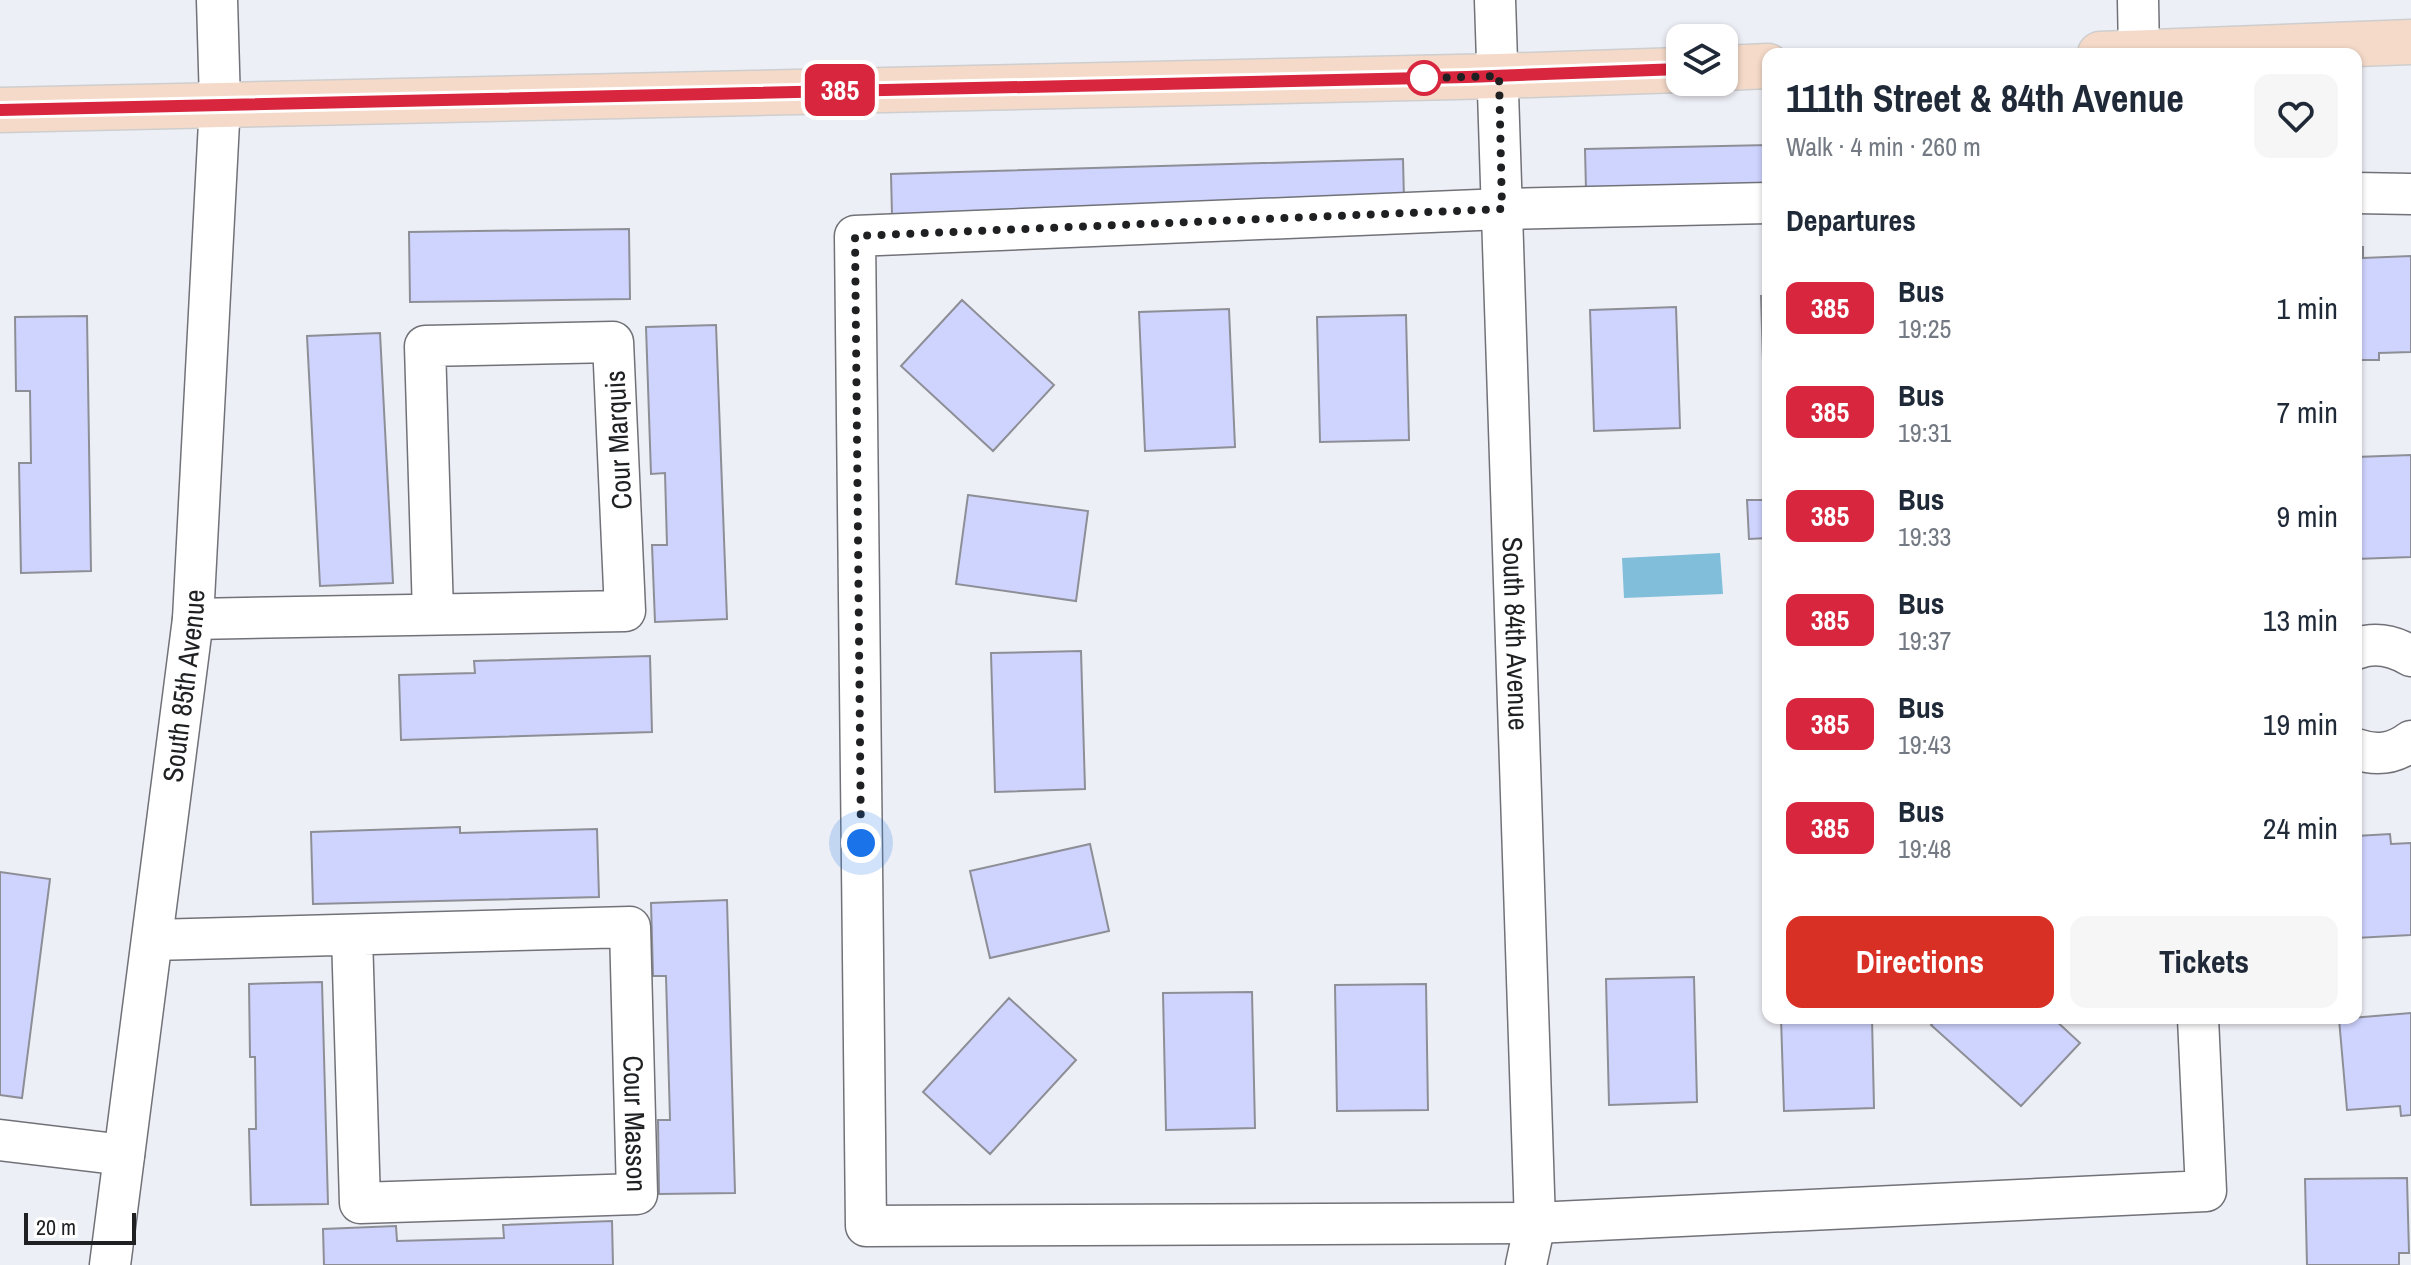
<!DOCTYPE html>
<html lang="en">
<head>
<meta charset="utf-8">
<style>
	:root { --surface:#fff; --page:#f6f6f7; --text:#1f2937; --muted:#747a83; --accent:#d93025 }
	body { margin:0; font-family:"Archivo Narrow",sans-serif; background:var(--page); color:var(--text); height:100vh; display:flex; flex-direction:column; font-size:30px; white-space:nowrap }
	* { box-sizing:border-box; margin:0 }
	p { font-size:26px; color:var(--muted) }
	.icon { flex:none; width:44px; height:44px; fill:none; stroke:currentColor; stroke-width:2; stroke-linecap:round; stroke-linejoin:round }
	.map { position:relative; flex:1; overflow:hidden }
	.panel { position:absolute; left:1762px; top:48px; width:600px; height:976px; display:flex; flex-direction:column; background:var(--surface); border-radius:16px; box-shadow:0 2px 6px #0004 }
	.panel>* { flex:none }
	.badge { padding:0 16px; border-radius:12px; font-size:28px; line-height:52px }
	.buttons { position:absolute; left:1666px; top:24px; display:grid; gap:16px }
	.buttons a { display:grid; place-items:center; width:72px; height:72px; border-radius:16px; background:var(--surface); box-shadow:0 2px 6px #0004; font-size:40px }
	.scale { position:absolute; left:24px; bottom:20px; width:112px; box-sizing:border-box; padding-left:8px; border:4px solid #1f2022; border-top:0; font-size:22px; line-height:28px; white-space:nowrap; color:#1f2022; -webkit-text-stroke:6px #fff; paint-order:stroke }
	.you { position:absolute; width:40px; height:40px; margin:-20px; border:6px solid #fff; border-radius:50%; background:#1a73e8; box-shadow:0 0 0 12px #1a73e833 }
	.map>.badge { position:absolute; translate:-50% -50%; box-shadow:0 0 0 4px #fff }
	h2 { padding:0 24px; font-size:30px; line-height:72px }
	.round { display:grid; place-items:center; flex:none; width:84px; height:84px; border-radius:16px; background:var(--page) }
	.headline { display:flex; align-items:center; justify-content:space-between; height:136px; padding:0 24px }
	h1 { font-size:38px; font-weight:700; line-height:60px }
	.cta { display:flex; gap:16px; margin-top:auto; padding:16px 24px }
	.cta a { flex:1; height:92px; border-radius:16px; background:var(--accent); color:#fff; font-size:32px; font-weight:700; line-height:92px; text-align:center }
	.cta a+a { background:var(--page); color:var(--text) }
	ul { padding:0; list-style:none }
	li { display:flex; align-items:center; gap:24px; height:104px; padding:0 24px }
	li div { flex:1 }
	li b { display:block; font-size:30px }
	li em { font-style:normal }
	li .badge { min-width:88px; font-weight:700; text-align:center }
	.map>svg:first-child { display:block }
	.water { fill:#80bed9 }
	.building { fill:#cfd4ff; stroke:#8e8f96; stroke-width:2 }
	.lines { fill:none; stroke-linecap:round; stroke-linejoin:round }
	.minor-casing { stroke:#717278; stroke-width:43 }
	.major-casing { stroke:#cecece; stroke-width:47 }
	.minor { stroke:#fff; stroke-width:40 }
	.major { stroke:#f5dac9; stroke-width:44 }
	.line-casing { stroke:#fff; stroke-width:18 }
	.line { stroke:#d7263d; stroke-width:12 }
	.walk { stroke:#1f2022; stroke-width:8; stroke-dasharray:0 14.4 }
	.stop-dot { fill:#fff; stroke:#d7263d; stroke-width:4 }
	.labels { text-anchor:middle; stroke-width:6; stroke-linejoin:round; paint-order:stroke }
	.street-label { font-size:28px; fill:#1f2022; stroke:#fff }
</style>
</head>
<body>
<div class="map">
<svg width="2411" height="1265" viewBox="0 0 2411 1265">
	<rect width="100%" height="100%" fill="#edeff6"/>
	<path class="water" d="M1720 553 1723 594 1624 598 1622 558Z"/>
	<path class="building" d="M1768 145V186L1586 190 1585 149Z
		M1403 159 1404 200 892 215 891 174Z
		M629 229 630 299 410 302 409 232Z
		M2356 247H2363V258L2411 256V352L2379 353V360H2356Z
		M1761 296H1768V427H1765Z
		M962 300 1054 385 993 451 901 366Z
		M1676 307 1680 428 1594 431 1590 310Z
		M1229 309 1235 447 1145 451 1139 312Z
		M1406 315 1409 440 1320 442 1317 317Z
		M87 316 91 571 21 573 19 463H31L30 391H16L15 317Z
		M716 325 727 619 655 622 652 545H667L665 473 651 474 646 327Z
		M380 333 393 583 320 586 307 336Z
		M2411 455V557L2356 559V457Z
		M968 495 1088 511 1076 601 956 584Z
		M1747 500H1766L1768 538 1749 539Z
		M1081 651 1085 789 995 792 991 653Z
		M650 656 652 732 401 740 399 675 475 673 474 661Z
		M460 827V833L597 829 599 897 313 904 311 832Z
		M2390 834 2391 844 2411 843V935L2356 938V836Z
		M1090 844 1109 931 990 958 970 871Z
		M0 872 50 879 22 1098 0 1095Z
		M727 900 735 1193 659 1194 658 1120H670L666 976H653L651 903Z
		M1694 977 1697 1102 1609 1105 1606 979Z
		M322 982 328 1204 251 1205 249 1129H256L255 1057H250L249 984Z
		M1426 984 1428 1110 1337 1111 1335 985Z
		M1252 992 1255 1128 1166 1130 1163 993Z
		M1009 998 1076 1060 990 1154 923 1092Z
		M2411 1013V1115L2401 1116 2400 1106 2347 1110 2339 1019Z
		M1781 1018H1872L1874 1108 1784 1111Z
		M1938 1018H2053L2080 1043 2021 1106 1931 1025Z
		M2407 1178 2409 1253H2399V1265H2307L2305 1179Z
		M612 1221 613 1265H324L323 1229 396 1226 397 1241 504 1238 503 1225Z"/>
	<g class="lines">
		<g class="minor-casing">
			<g id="minor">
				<path id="s1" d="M1495 0 1535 1223 1526 1265"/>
				<path d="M2138 0 2139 53"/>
				<path d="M2356 193 2411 194"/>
				<path d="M1768 203 1502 209 855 236 866 1226 1535 1223 2206 1191 2198 1018"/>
				<path d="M193 619 625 611 613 342 425 346 433 614"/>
				<path d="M2356 649C2376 641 2394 646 2411 656"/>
				<path d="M2356 749C2376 756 2394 754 2411 741"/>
				<path id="s2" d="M153 940 630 927 637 1194 360 1203 352 935"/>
				<path d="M0 1140 124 1155"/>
				<path id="s3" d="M110 1265 193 619 220 103 217 0"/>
			</g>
		</g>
		<g class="major-casing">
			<path id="major" d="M2100 54 2411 42
				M1724 68 1768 66
				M0 110 1499 76 1680 70"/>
		</g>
		<use href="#minor" class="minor"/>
		<use href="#major" class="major"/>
	</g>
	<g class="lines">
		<g class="line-casing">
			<path id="line" d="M0 110 1467 77 1680 69"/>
		</g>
		<use href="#line" class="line"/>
		<path class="walk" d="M861 843 855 236 1502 209 1499 76 1424 78"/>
	</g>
	<circle class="stop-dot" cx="1424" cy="78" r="16"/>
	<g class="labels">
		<g class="street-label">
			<text transform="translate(618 440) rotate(-93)" y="10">Cour Marquis</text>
			<text dy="10" stroke="none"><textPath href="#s1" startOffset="634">South 84th Avenue</textPath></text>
			<text dy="10" stroke="none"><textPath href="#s3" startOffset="584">South 85th Avenue</textPath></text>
			<text dy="10" stroke="none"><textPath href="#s2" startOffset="674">Cour Masson</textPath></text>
		</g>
	</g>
</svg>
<div class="buttons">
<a><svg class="icon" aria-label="layers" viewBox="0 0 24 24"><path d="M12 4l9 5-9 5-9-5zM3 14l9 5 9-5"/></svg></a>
</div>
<div class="scale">20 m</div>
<div class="you" style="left:861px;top:843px"></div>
<b class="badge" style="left:840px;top:90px;background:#d7263d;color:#fff">385</b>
<section class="panel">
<div class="headline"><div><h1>111th Street &amp; 84th Avenue</h1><p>Walk · 4 min · 260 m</p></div><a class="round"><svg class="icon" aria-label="heart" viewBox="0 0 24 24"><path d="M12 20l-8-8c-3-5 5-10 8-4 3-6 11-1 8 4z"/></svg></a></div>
<h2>Departures</h2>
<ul>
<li><span class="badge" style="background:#d7263d;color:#fff">385</span><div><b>Bus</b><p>19:25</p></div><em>1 min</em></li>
<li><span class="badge" style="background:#d7263d;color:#fff">385</span><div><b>Bus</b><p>19:31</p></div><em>7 min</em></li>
<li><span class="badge" style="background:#d7263d;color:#fff">385</span><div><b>Bus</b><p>19:33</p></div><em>9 min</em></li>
<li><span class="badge" style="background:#d7263d;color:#fff">385</span><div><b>Bus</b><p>19:37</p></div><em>13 min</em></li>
<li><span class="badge" style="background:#d7263d;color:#fff">385</span><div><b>Bus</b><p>19:43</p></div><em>19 min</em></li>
<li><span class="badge" style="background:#d7263d;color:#fff">385</span><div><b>Bus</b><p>19:48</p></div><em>24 min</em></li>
</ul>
<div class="cta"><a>Directions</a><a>Tickets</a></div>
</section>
</div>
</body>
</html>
